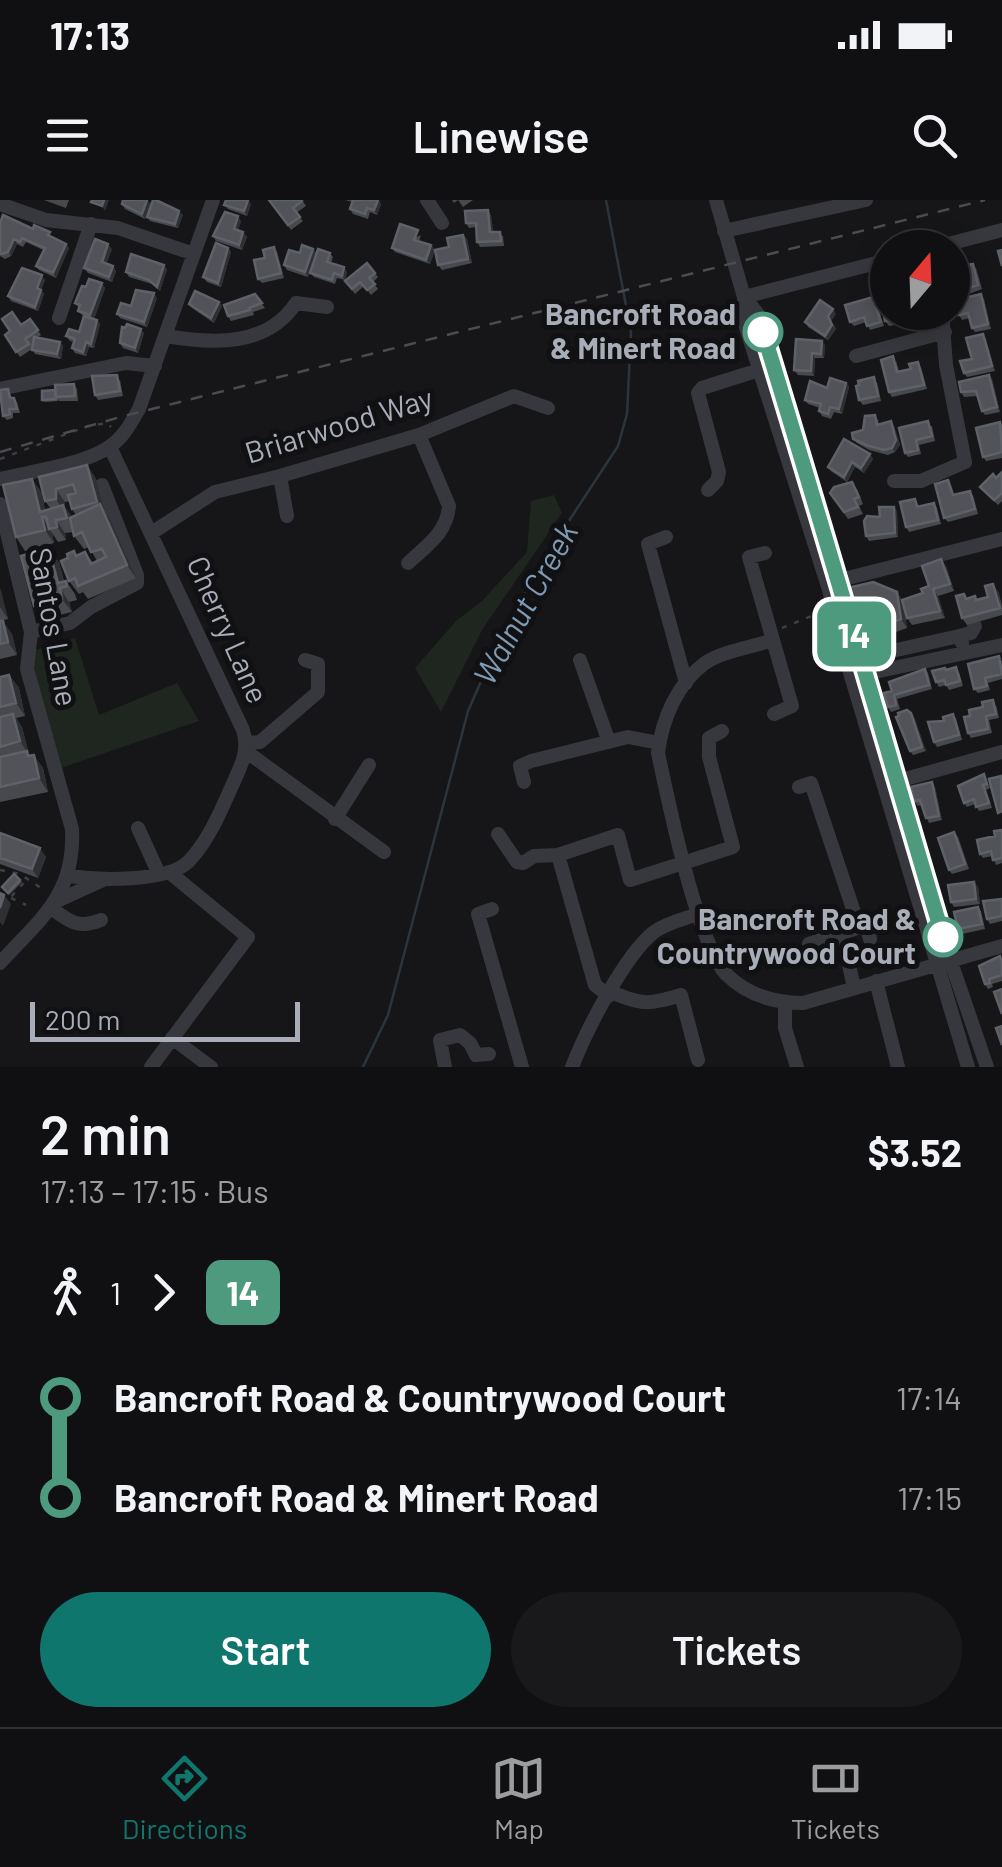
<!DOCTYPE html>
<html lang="en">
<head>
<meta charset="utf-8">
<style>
	:root { --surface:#101012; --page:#19191b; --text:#f1f3f6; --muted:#9c9d9f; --line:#303032; --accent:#0f766e }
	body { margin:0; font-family:Barlow,sans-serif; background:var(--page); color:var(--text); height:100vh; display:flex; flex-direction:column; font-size:38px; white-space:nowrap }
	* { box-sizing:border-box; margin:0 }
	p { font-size:32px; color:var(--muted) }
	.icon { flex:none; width:55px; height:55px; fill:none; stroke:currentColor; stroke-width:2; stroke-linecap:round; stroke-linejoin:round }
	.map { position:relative; height:867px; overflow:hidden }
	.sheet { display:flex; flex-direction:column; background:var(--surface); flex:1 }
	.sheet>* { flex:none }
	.badge { padding:0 20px; border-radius:15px; font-size:35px; line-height:65px }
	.needle { width:65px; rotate:19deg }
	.buttons { position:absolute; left:870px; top:30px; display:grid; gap:20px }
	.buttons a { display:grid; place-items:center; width:100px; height:100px; border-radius:50%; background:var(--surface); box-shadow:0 5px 25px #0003,0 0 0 2px var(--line); font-size:50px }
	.scale { position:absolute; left:30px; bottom:25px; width:270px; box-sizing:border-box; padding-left:10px; border:5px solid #a8adb8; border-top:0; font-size:28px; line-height:35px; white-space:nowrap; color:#a8adb8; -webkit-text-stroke:8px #111113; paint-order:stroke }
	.map>.badge { position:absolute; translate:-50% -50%; box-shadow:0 0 0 5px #fff }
	.legs { display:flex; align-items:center; gap:15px; height:110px; padding:0 40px; font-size:32px }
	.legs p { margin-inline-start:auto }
	.head { display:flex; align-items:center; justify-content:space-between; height:170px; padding:0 40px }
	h1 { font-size:55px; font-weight:600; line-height:75px }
	.button { display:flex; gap:20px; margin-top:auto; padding:20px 40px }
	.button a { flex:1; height:115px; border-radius:60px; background:var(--accent); color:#fff; font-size:40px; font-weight:600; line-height:115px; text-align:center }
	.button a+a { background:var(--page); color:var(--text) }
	ul { padding:0 40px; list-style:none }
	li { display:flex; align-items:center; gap:35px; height:100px; font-size:38px }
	li i { display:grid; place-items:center; width:15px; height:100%; margin:0 12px; background:currentColor }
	li i::after { content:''; width:25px; height:25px; margin:-12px; border:8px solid; border-radius:50%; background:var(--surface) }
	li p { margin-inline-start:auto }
	li:first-child i { background:linear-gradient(#0000 50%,currentColor 0) }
	li:last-child i { background:linear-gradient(currentColor 50%,#0000 0) }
	.status { display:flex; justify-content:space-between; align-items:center; height:70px; padding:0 50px; background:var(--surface); direction:ltr }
	.status svg { height:28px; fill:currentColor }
	header { display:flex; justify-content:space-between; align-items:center; height:130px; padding:0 40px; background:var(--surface); font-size:45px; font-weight:600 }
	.menu { display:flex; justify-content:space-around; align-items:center; height:140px; border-top:2px solid var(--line); background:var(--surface); font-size:28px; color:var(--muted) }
	.menu a { display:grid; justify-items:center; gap:5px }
	.menu .active { color:var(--accent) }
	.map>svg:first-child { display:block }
	.green { fill:#1e261f }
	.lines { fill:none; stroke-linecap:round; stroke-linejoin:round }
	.stream { stroke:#2c353c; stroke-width:2.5 }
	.path { stroke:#3d3f44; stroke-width:2.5; stroke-dasharray:5 8; stroke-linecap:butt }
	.minor { stroke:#37383d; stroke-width:14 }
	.rail { stroke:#4a4c52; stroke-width:2.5; stroke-dasharray:12 10; stroke-linecap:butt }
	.wall { fill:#47494d; fill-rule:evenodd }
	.shaded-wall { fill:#2f3033 }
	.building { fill:#525359; stroke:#5f6168; stroke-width:2.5 }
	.line-1-casing { stroke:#fff; stroke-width:22 }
	.line-1 { stroke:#4e9a7f; stroke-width:15 }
	.stop-1-dot { fill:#fff; stroke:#4e9a7f; stroke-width:5 }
	.labels { text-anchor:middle; stroke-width:10; stroke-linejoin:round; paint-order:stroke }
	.stop-label { font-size:30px; font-weight:bold; fill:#a8adb8; stroke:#111113; text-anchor:end }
	.street-label { font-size:30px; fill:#a8adb8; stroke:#111113 }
	.water-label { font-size:32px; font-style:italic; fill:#7f9bb3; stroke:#111113 }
</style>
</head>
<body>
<div class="status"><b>17:13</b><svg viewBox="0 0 49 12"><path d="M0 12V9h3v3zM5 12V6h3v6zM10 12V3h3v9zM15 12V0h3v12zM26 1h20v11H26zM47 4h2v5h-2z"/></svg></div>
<header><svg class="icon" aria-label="menu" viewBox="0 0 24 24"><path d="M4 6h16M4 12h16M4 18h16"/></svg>Linewise<svg class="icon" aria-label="search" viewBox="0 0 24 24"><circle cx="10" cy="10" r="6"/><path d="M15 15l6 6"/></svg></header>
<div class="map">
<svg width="1002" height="867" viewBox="0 0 1002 867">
	<rect width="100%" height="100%" fill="#161618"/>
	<path class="green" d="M554 295 562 313 482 430 441 512 415 468 456 421 482 401 527 352 531 301Z
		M75 438 99 515 177 483 199 521 55 570 28 452Z"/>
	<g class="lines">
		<path class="stream" d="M363 867 388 815 468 511 504 429 561 333 618 246 627 214 631 132 606 0"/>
		<path class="path" d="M0 259 88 226 107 223 111 227
			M782 428 814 415 820 404
			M0 670 20 674 41 688
			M0 694 10 698 28 678
			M11 698 26 705"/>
		<path class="minor" d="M427 0 442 23
			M716 0 744 97 743 118 829 390 851 476 968 867
			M0 4 46 20 118 28 194 54
			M724 31 866 0
			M933 48 1002 30
			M744 97 757 113 843 388 865 474 950 759 987 867
			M744 97 888 60
			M59 118 91 24
			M166 136C213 144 267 147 296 103L327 107
			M856 156 945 132
			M0 189 126 163 155 166
			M280 276 287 316
			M0 279C32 271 83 265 109 247 123 238 131 223 139 209L213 0
			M894 281H921L965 262 946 165 942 112
			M708 290 717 281 719 272 698 193 702 188 759 170
			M0 304 31 432 27 469 72 629C75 695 41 718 0 763
			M153 332 215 292 280 276 419 235 514 196 548 208
			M666 337 648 344 686 483
			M765 353 749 357 792 506 774 514
			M408 363C426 346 447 333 449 306L419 235
			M840 380 1002 339
			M31 432 70 423 91 407 137 383V375L102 285
			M773 440C753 447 722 451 705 463 677 484 662 519 658 553 668 600 697 742 726 774 747 795 775 803 803 803L1002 746
			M962 443 959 436 971 433 975 426
			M861 458 959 436
			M580 460 609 542
			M865 474 1002 445
			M247 543 260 542 318 492V464L305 460
			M247 552 384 652
			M524 582 520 566 531 561 628 537 659 543
			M891 583 1002 552
			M799 587 811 583 859 727
			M335 619 369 565
			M138 628 159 674
			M498 634 517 662 523 663 534 656 558 655 618 635 630 680 733 647 709 557V538L722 531
			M558 655 595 785 609 796
			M69 676C97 680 168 683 189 661 208 641 220 613 231 588 240 567 250 552 243 530L110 247
			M57 701 101 681
			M51 708C70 722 78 729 101 720
			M492 709 478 714 522 867
			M842 732 854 788
			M809 744 866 725 870 739
			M876 781 898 867
			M611 792C642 805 649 805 681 795L698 860
			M785 803V828L797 867
			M172 838 211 867
			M151 867 248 737 169 672
			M445 867 440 840 460 835 470 843 476 855 489 854
			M572 867C586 831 624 756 654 732 666 723 684 719 698 714"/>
		<path class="rail" d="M0 252 120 217 985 0"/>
	</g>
	<path class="wall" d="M44 0H69L66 8Z
		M147 0 145 19 125 9 122 4Z
		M269 0H302L306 6 296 13 303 21 291 30Z
		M345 0H378L381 4 377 15 370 12 368 19 353 14 350 9 352 2Z
		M452 0H473L463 7 458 0 454 3Z
		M251 4 247 16 228 9 224 5Z
		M183 15 178 28 150 21 147 17Z
		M491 15 493 32 503 36 504 46 480 47 477 42 476 27 469 28 466 23Z
		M241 21 238 30 243 32 247 37 242 50 216 41 213 36Z
		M0 23 53 37 66 44 69 48 56 78 39 70 36 66 43 50 26 42 23 47 17 44 11 56 5 59 0 56Z
		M421 35 419 41 431 45 435 50 430 64 395 52 392 48Z
		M463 35 467 39 472 63 442 70 438 65 449 47Z
		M228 48 231 52 221 87 207 82 203 77Z
		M112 49 106 64 113 66 116 71 112 82 88 73 84 68Z
		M313 49 316 53 308 77 287 70 284 65 300 53Z
		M277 52 284 78 262 83 258 79 265 58Z
		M330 53 333 57 331 63 344 67 347 72 345 80 337 78 335 84 314 77 310 73Z
		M367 63 378 77 373 82 378 89 371 95 364 86 355 94 345 81Z
		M967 65 976 68 982 89 958 98 955 93Z
		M167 69 160 91 152 84 129 77 126 72Z
		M45 80 41 90 44 94 38 111 11 101 8 96Z
		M102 83 105 88 94 119 100 124 94 148 89 147 86 156 75 153 72 148 74 142 70 141 66 136 79 132 83 116 78 111 79 108 75 103 86 87Z
		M255 94 265 108 253 112 254 115 231 121 228 116Z
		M981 94 984 99 991 129 975 132 972 128 970 118 962 120 959 115Z
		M157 98 147 127 120 118 117 114 131 106Z
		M876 101 884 126 870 130 866 122 854 126 850 122Z
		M219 102 222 106 214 123 192 108 189 104Z
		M888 112H904L905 123 889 126 885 121Z
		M836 114 831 121 836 129 828 140 808 127 805 122Z
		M30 119 41 135 36 138 60 142 63 146 61 159 35 154 32 149 20 157 5 135Z
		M125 128 144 133 138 153 123 148 120 143Z
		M983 134 986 139 995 171 967 177 964 173Z
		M796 139 825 145 824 158H815L814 176 798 175 794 170Z
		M896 161 899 171 921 167 927 189 892 197 889 192Z
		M992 179 1000 212 985 215 982 211 977 196 964 197 961 192Z
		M120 180 123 196 98 200 95 195Z
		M877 182 881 201 863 205 859 200Z
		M846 183 849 187 842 214 834 212 831 219 822 216 819 211 820 208 808 204 805 200 827 188Z
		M74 184 77 189 78 201H59L57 199 58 201 44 202 42 200 55 190Z
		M8 189 12 198H14L17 202 20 213H13V218L7 220 3 216Z
		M878 219 879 225 894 226 900 245 895 252 888 255 869 250 857 243 853 239 863 230Z
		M1000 222 1002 224V258L986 261 983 257Z
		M932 226 935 241 919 245 921 254 908 257 905 253 899 228Z
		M870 254 873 259 864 273 855 267 847 282 831 271 828 267Z
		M87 265 96 279 105 311 110 318 136 378 88 399 83 392 79 394 69 381 77 356 85 352 93 363 97 361 89 347 84 349 74 336V332L65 333 66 340 58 342 52 333 54 343 25 351 16 337 32 279 41 292 45 310 51 309 45 301 39 277ZM70 301 72 309 76 315 72 317 65 307V302Z
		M1002 272V301L998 305 980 287 996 278Z
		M948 280 954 295H973L978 314 948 322 944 318Z
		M857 289 863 304 859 306 863 314 848 319 830 293Z
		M915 299 919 306 934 303 937 308 941 324 909 332 906 327Z
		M897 311 898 337 869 341 866 336 880 317Z
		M59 362 64 381H66L75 394 77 400 69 402 72 412 43 419 34 406Z
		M946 366 954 391 938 396 945 418 912 425 907 418 904 409 907 428 879 438 872 426 864 423 858 414 923 393Z
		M0 389 8 419 0 421Z
		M998 391 1002 405V415L967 425 962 418 967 398 977 400 988 397Z
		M0 421 12 434 17 455 0 459Z
		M1002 460V479L988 483 990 490 978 493 974 489Z
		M925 469 928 473 932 489 897 499 900 509 891 512 888 507 892 491Z
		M946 470 959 472 963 486 949 490 946 485 939 487 936 482Z
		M9 475 19 488 25 516 16 518 22 527 29 554 43 568 48 592 0 602V477Z
		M996 505 999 518 989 520 992 533 971 538 968 533 970 516Z
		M914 517 926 551 913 555 910 551Z
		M956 518 962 540 937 547 934 542 944 521Z
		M984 574 990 588 986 590 992 608 979 611 975 604 967 607 964 603Z
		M932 582 935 587 942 620 929 623 921 605 918 606 914 601Z
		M1002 630V663L996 665 992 656 983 658 980 654Z
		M954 632 958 637 969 669 952 674 949 670Z
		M0 633 46 657 38 678 0 664Z
		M14 674 22 682 9 695 3 689Z
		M974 682 978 687 980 704 954 707 951 702Z
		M1002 699V721L990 724 987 719Z
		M978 707 981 711 985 729 962 734 958 729Z
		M1002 759V781L992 784 993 787 988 789 985 784Z"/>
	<path class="shaded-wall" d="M104 0H109L105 11 102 6Z
		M147 0 151 4 145 19 142 14Z
		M248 0 251 4 247 16 244 11Z
		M378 0 381 4 377 15 374 10Z
		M488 10 491 15 493 37 490 32Z
		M179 11 183 15 178 28 175 24Z
		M238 16 241 21 237 34 234 29Z
		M243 32 247 37 242 50 239 45Z
		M463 35 467 39 472 63 468 59Z
		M14 39 17 44 11 56 8 52Z
		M66 44 69 48 56 78 53 73Z
		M108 44 112 49 105 67 102 62Z
		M431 45 435 50 430 64 426 60Z
		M274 47 277 52 284 78 281 73Z
		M228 48 231 52 221 87 218 83Z
		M313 49 316 53 308 77 305 72Z
		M164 65 167 69 160 91 157 87Z
		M113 66 116 71 112 82 109 77Z
		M344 67 347 72 345 80 342 76Z
		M42 75 45 80 40 93 37 88Z
		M102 83 105 88 94 120 90 115Z
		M41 90 44 94 38 111 35 107Z
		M154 93 157 98 147 127 144 122Z
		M981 94 984 99 991 129 988 124Z
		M219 102 222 106 214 123 211 118Z
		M833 109 836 114 831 121 828 116Z
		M97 120 100 124 94 148 91 144Z
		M832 125 836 129 828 140 825 136Z
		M141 129 144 133 138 153 135 148Z
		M983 134 986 139 995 171 992 166Z
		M822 141 825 145 824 158 821 154Z
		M60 142 63 146 61 159 57 154Z
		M86 142 89 147 86 156 83 152Z
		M812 153 815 158 814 176 811 171Z
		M989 175 992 179 1000 212 997 207Z
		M846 183 849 187 842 214 839 209Z
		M891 221 894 226 900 245 895 252 892 248Z
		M870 254 873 259 864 273 861 268Z
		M852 262 855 267 847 282 844 277Z
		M87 265 96 279 105 311 110 318 136 378 127 365 104 313 97 302Z
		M32 279 41 292 47 318 40 312Z
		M56 289 65 302V307L73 318 76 331 56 299Z
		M894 307 897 311 898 337 895 333Z
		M42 317 52 333 54 343 45 330Z
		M56 320 65 333 66 340 57 327Z
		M49 349 59 362 65 387 58 383Z
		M941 359 946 366 954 391 950 384Z
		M993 384 998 391 1002 410 1000 408Z
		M60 388 69 402 72 412 62 399Z
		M0 389 1 390 8 419 0 407Z
		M933 389 938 396 945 418 940 411Z
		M897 392 903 401 907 428 901 419Z
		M3 421 12 434 17 455 8 442Z
		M9 475 19 488 25 516 16 503Z
		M911 513 914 517 926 551 922 547Z
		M13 514 22 527 29 554 36 563 34 555 43 568 48 592 39 578 27 552 20 541Z
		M932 582 935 587 942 620 939 616Z
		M40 648 46 657 38 678 32 669Z
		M974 682 978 687 980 704 976 699Z
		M4 695 11 704 3 726 0 722V708Z"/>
	<path class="building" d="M92 0H104L102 6 91 2Z
		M123 0H147L142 14 122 4Z
		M153 0H156L179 11 175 24 147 17Z
		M226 0H248L244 11 224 5Z
		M269 0H302V1L293 8 300 17 288 25Z
		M353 0H378L374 10 367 8 365 14 350 9Z
		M488 10 490 32H500L501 41 477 42 476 23H466L465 11Z
		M225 12 238 16 234 29 243 32 239 45 213 36Z
		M3 15 33 29 34 25 50 32 48 35 66 44 53 73 36 66 45 48 22 38 20 42 14 39 8 52 2 54 0 53V23Z
		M400 24 418 30 414 40 431 45 426 60 392 48Z
		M463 35 468 59 438 65 435 50 449 47 447 38Z
		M95 39 108 44 102 62 113 66 109 77 84 68Z
		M216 43 228 48 218 83 203 77Z
		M302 45 313 49 305 72 284 65 289 50 300 53Z
		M274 47 281 73 258 79 254 60 265 58 263 50Z
		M318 49 330 53 327 62 344 67 342 76 334 73 332 80 310 73Z
		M1002 50V66L998 51Z
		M131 54 164 65 157 87 149 80 126 72Z
		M965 61 967 65 973 64 978 85 955 93 952 64Z
		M367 63 375 73 369 78 375 84 367 90 360 82 352 89 345 81Z
		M22 68 42 75 37 88 41 90 35 107 8 96Z
		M89 79 102 83 90 115 78 111 80 105 75 103 82 86 86 87Z
		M136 90 154 93 144 122 117 114 121 103 131 106Z
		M195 91 219 102 211 118 189 104Z
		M888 92V112H901L902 118 885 121 880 94Z
		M255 94 262 103 249 108 250 110 228 116 224 105Z
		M981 94 988 124 972 128 968 113 959 115 956 100Z
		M873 97 881 122 867 126 864 117 850 122 845 105Z
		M820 100 833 109 828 116 832 125 825 136 805 122Z
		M12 112 21 125 30 119 38 130 25 139 29 144 16 152 5 135 10 131 2 119Z
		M84 116 97 120 91 144 86 142 83 152 72 148 75 139 66 136 69 129 79 132Z
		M127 124 141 129 135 148 120 143 122 127 125 128Z
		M983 134 992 166 964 173 960 161 972 159 966 138Z
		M34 137 60 142 57 154 32 150Z
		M796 139 822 141 821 154 812 153 811 171 794 170Z
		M893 156 897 172 911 169 909 164 918 162 924 185 889 192 881 160Z
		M117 175 120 191 95 195 92 176Z
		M989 175 997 207 982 211 976 191 961 192 959 182Z
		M874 177 878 196 859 200 856 186 859 185 858 181Z
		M830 178 846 183 839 209 830 207 828 214 819 211 821 204 805 200 810 181 827 188Z
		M74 184 75 196 56 197 55 185Z
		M8 189 10 198H14L17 209H9L10 214 3 216 0 190Z
		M55 190 56 199 42 200V191Z
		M875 215 877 225 891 221 896 240 892 248 884 250 866 245 853 239 852 233 863 230 865 216Z
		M928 221 932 236 916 240 918 250 905 253 899 228Z
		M1000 222 1002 252 983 257 976 228Z
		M844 239 870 254 861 268 852 262 844 277 828 267Z
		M87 265 97 302 72 309 68 295 76 293 73 284 56 289V299L45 301 39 277Z
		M1002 272V293L994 300 980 287 993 274 996 278Z
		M32 279 40 312 63 305 67 318 56 320 57 327 49 329 46 317H42L45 330 16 337 3 285Z
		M948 280 953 295 970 291 975 309 944 318 935 284Z
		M852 282 859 297 854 299 858 307 844 312 830 293 834 287Z
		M915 299 917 307 934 303 938 320 906 327 900 302Z
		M100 304 127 365 78 386 75 378 69 381 61 361 68 358 67 354 74 351 76 356 85 352 91 364 106 357 102 349 91 352 82 332 74 336 70 318Z
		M879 307H894L895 333 866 336 864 321 867 316 880 317Z
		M49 349 58 383 66 381 67 386 60 388 62 399 34 406 21 356Z
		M941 359 950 384 933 389 940 411 907 418 902 400 923 393 921 389 929 386 922 366Z
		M873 382 897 392 901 419 873 429 871 419 858 414 848 388Z
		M993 384 1000 408 962 418 956 396 964 394 966 399 975 396 976 400 988 397 985 386Z
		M0 421H3L8 442 0 444Z
		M999 456 1002 474 985 478 987 486 974 489 968 464Z
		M956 467 960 481 946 485 944 480 936 482 932 471 945 468 946 470Z
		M925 469 929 485 894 495 896 505 888 507 884 493 892 491 889 482Z
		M9 475 16 503 0 507V477Z
		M993 500 996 514 986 516 988 529 968 533 964 517 970 516 969 510 983 507 982 502Z
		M907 510 911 513 922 547 910 551 896 517 899 516 898 513Z
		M13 514 20 541 0 547V517Z
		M953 514 959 535 934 542 928 522 944 521 943 517Z
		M27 551 28 556 34 555 39 578 0 587V557Z
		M984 574 987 584 983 585 989 603 976 607 974 599 964 603 958 586Z
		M1001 576 1002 611 998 613 989 579Z
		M932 582 939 616 926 618 920 600 914 601 911 587Z
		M1002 630V658L993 660 991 651 980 654 977 640 995 636 994 631Z
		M954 632 965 664 949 670 938 638Z
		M0 633 40 648 32 669 0 658Z
		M14 674 20 680 8 693 2 687Z
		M974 682 976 699 951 702 948 685Z
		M0 693 4 695 0 708Z
		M1002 699V716L987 719 983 701Z
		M978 707 982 724 958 729 954 712Z
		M1000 756 1002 762V775L989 779 990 783 985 784 979 766Z
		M1002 789V814L994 792Z
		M1002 826V845L996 828Z"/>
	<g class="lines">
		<g class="line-1-casing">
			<path id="line-1" d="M763 132C825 333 883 535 943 737"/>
		</g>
		<use href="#line-1" class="line-1"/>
	</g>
	<g class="stop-1-dot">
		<circle cx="763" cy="132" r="18"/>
		<circle cx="943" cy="737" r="18"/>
	</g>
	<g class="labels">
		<g class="stop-label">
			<text x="736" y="125">Bancroft Road<tspan x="736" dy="34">&amp; Minert Road</tspan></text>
			<text x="916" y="730">Bancroft Road &amp;<tspan x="916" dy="34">Countrywood Court</tspan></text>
		</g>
		<g class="street-label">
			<text transform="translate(339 226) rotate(-17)" y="10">Briarwood Way</text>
			<text transform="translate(53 427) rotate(80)" y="10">Santos Lane</text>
			<text transform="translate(227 430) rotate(66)" y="10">Cherry Lane</text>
		</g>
		<g class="water-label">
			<text transform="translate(526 404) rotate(-61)" y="11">Walnut Creek</text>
		</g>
	</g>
</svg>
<div class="buttons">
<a><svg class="needle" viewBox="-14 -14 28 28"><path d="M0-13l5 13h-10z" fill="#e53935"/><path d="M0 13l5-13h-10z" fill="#9c9d9f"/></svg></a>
</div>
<div class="scale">200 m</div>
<b class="badge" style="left:854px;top:434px;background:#4e9a7f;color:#fff">14</b>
</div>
<section class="sheet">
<div class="head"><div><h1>2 min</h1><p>17:13 – 17:15 · Bus</p></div><b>$3.52</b></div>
<div class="legs"><svg class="icon" aria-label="walk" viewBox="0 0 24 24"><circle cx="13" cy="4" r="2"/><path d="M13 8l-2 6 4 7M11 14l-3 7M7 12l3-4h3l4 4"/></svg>1<svg class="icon" aria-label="forward" viewBox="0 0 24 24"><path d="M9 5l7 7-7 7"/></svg><b class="badge" style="background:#4e9a7f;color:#fff">14</b></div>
<ul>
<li><i style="color:#4e9a7f"></i><b>Bancroft Road &amp; Countrywood Court</b><p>17:14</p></li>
<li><i style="color:#4e9a7f"></i><b>Bancroft Road &amp; Minert Road</b><p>17:15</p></li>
</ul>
<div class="button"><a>Start</a><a>Tickets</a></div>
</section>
<nav class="menu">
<a class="active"><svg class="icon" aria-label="directions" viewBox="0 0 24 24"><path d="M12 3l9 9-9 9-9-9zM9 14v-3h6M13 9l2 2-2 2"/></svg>Directions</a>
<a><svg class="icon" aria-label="map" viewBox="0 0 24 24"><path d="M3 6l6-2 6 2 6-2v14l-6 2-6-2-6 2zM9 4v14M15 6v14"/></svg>Map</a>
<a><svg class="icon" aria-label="tickets" viewBox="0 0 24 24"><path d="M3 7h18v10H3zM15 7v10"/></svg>Tickets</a>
</nav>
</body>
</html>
